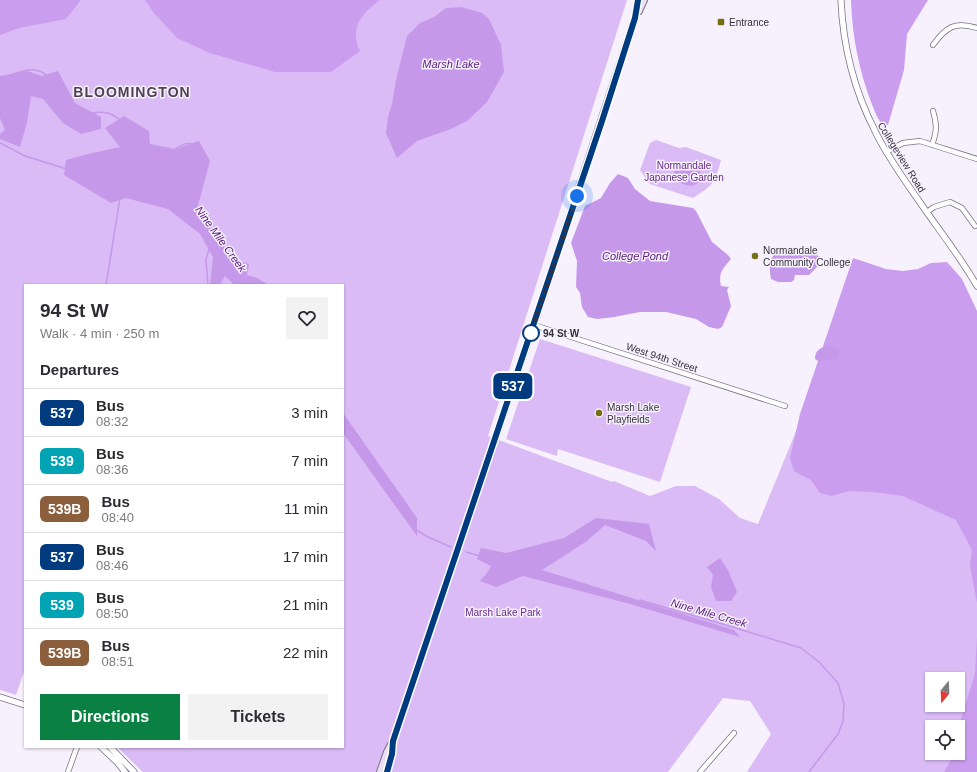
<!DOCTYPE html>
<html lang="en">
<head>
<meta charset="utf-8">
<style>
	:root { --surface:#fff; --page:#f2f2f3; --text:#2b2b33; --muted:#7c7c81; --line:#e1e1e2; --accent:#0b8043 }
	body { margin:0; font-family:Arial,sans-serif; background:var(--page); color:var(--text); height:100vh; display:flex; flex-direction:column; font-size:15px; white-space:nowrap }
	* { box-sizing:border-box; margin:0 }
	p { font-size:13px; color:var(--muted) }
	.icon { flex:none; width:22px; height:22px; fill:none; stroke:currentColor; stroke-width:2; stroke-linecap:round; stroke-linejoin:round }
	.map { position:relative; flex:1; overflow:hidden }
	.side { position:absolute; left:24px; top:284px; width:320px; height:464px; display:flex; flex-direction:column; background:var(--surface); border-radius:0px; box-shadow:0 1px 3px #0004 }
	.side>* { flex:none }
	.badge { padding:0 8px; border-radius:6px; font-size:14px; line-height:26px }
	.needle { width:26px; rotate:198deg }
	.fabs { position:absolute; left:925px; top:672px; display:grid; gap:8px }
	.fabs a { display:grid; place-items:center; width:40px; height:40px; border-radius:0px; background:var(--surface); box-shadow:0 1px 3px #0004; font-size:20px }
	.you { position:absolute; width:20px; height:20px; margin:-10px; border:3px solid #fff; border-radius:50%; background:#1a73e8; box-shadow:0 0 0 6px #1a73e833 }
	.map>.badge { position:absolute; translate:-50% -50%; box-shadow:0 0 0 2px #fff }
	h2 { padding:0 16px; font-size:15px; line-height:36px }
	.round { display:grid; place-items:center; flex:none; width:42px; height:42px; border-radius:0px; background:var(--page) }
	.head { display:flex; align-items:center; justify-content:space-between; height:68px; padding:0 16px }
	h1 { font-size:19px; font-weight:700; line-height:30px }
	.action { display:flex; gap:8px; margin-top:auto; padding:8px 16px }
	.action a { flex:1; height:46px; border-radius:0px; background:var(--accent); color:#fff; font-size:16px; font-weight:700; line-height:46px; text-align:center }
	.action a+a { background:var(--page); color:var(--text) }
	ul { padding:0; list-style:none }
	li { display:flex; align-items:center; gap:12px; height:48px; padding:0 16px; border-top:1px solid var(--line) }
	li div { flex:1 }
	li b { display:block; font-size:15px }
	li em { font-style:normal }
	li .badge { min-width:44px; font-weight:700; text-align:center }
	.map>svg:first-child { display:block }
	.green { fill:#dabbf5; fill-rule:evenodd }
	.forest { fill:#ca9dee }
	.water { fill:#c698ea }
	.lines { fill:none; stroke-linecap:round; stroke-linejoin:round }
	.stream { stroke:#c698ea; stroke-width:1.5 }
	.minor-casing { stroke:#7a7183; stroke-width:6 }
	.tertiary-casing { stroke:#7a7183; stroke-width:7 }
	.secondary-casing { stroke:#7a7183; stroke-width:8 }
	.minor { stroke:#fff; stroke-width:4.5 }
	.tertiary { stroke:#fff; stroke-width:5.5 }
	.secondary { stroke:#e9def2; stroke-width:6 }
	.line-casing { stroke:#fff; stroke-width:9 }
	.line { stroke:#003b80; stroke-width:6 }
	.walk { stroke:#353139; stroke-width:4; stroke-dasharray:0 7.2 }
	.poi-dot { fill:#746f0f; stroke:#f7f0fd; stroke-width:1.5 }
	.stop-dot { fill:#fff; stroke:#003b80; stroke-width:2 }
	.labels { text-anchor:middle; stroke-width:3; stroke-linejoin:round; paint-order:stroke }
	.poi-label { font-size:10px; fill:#353139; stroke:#f7f0fd; text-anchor:start }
	.street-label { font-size:10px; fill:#353139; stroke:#f7f0fd }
	.park-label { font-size:10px; fill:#652c8a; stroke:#f7f0fd }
	.stop-label { font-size:10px; font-weight:bold; fill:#353139; stroke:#f7f0fd; text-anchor:start }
	.water-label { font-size:11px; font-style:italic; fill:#5b217f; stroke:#f7f0fd }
	.district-label { font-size:14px; font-weight:bold; letter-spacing:1px; fill:#4b4252; stroke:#f7f0fd }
</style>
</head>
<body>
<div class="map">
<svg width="977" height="772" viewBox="0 0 977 772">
	<rect width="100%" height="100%" fill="#f7f0fd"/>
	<path class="green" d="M0 0H627L488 436 612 482 614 481 650 496 676 486H695L719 499 740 518 758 524 802 417 977 393V772H747L771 734 750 701 723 698 668 772H143L117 747H343V285H25V669L16 695 0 690ZM932 679H958V705H932ZM932 727H958V753H932Z
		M656 140 679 148 686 147 721 160C714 185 714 184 693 198L650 184 640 170 650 143Z
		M540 339 691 387 660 482 558 449 557 456 506 439Z"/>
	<path class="forest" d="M0 0H81L66 19 19 28 0 35Z
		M145 0H380C361 14 349 28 360 51L331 72H275L210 53 177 38 154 13Z
		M851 0H928L907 34 904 70 888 125 885 126C877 121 875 111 871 102 859 70 852 35 851 0Z
		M853 258 886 269 903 271 918 269 931 263 947 262 962 279 977 311V603L970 566 972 550 956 520 903 496 873 492 849 491 831 496 820 493 811 480 794 471 790 458 800 414Z
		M977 637V772H944L950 762 952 753H958V728L975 674Z"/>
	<path class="water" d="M461 7 482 13 489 19 501 45 504 72 487 102 467 121 451 129 417 141 397 158 386 133 388 117 392 104 396 80 407 36 420 23 434 17 446 8Z
		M27 71 42 76 58 71 75 103 101 117V129L81 134 63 123 43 99 31 96 27 123 20 147 0 139V134L5 130 0 118V76Z
		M124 116 149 131 150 144 175 149 199 141 210 161 197 209 234 260 249 264 247 275 257 278 269 285H234L225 276 220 285H210L213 257 200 234 168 209 126 198 111 203 64 175 66 160 88 154 120 147 105 128Z
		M661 161C669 160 675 164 680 170L682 169V165L687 166 688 169 690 168 699 171 703 175V179C691 189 689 186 675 181 671 176 675 173 674 168L670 164 665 162 661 165 657 175V164Z
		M618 174 628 178 635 189 650 201 693 208 696 211 712 242 728 255 731 259C723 269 718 272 721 286L729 287 727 290 731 306 722 327 718 329 709 327 696 319 666 312H640L614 317 597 319 588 317 582 307 580 293 576 287 577 261 571 243 585 206 601 198 610 183Z
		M779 250 780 253C793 253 810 250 820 257L818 266 809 275H795L794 280 791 282H778L771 279C769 269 769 255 779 250Z
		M828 346 837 349 839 351V355L835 360 818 361 815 359C815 350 820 348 828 346Z
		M343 413 417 518V536L343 433Z
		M596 518 649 524 656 551 646 541 605 525 587 541 542 570 734 630 740 637 630 604 523 576 496 587 480 581 487 573 491 566 477 559 481 548 506 553 564 538Z
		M720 558 728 570 737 592 731 601H716L711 587 713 575 707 567Z"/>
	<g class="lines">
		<path class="stream" d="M13 74C25 70 37 66 47 76
			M92 113C104 111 110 112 120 120
			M0 143 25 156 67 169
			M174 150C179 146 185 142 192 144
			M106 285 120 198
			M208 285 206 259 209 249
			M415 529 428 537 451 547
			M466 552 480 556
			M640 600 729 626 801 648 819 662 838 683 844 704 843 721 838 734 809 772"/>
		<g class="minor-casing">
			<path id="minor" d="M933 45C946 27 955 21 977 28
				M932 145C937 131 937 125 933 111
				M886 152 903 143 920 141 977 159
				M927 212 934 207 950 202 962 208 975 226
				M534 325 785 406
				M68 772 77 747
				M700 772 734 733"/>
		</g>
		<g class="tertiary-casing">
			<path id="tertiary" d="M841 0C843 46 854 90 875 131 887 156 903 178 919 201 938 229 960 256 977 286
				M0 697 25 705
				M101 747 117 762 125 772
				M110 747 134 772"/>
		</g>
		<g class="secondary-casing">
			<path id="secondary" d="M639 11 644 0
				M380 772 387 752 393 741 537 315 635 18 638 0
				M387 772 392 754 393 743"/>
		</g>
		<use href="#minor" class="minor"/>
		<use href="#tertiary" class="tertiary"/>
		<use href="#secondary" class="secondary"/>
	</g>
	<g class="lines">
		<g class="line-casing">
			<path id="line" d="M387 772 392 754 393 741 602 121 635 18 638 0"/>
		</g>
		<use href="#line" class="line"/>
		<path class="walk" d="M531 333 529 340 577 196"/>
	</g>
	<g class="poi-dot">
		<rect x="717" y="18" width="8" height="8" rx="2"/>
		<circle cx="755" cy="256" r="4"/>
		<circle cx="599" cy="413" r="4"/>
	</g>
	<circle class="stop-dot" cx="531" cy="333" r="8"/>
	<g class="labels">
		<g class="poi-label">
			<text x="729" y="26">Entrance</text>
			<text x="763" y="254">Normandale<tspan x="763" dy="12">Community College</tspan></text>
			<text x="607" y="411">Marsh Lake<tspan x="607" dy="12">Playfields</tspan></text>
		</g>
		<g class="street-label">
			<text transform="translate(902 157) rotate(58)" y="4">Collegeview Road</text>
			<text transform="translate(662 357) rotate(18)" y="4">West 94th Street</text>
		</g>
		<g class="park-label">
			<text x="684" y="169">Normandale<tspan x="684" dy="12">Japanese Garden</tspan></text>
			<text x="503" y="616">Marsh Lake Park</text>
		</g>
		<g class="stop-label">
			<text x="543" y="337">94 St W</text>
		</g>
		<g class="water-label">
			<text x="451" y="68">Marsh Lake</text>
			<text transform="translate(221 239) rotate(54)" y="4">Nine Mile Creek</text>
			<text x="635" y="260">College Pond</text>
			<text transform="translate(709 613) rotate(16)" y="4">Nine Mile Creek</text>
		</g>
		<g class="district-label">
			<text x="132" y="97">BLOOMINGTON</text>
		</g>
	</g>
</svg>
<div class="fabs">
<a><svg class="needle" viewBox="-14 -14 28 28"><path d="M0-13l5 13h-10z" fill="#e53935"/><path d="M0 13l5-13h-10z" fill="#7c7c81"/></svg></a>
<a><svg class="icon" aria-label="locate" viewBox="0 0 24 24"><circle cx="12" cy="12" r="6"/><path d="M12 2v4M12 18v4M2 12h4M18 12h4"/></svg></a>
</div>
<div class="you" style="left:577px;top:196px"></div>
<b class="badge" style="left:513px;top:386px;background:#003b80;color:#fff">537</b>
<section class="side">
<div class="head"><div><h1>94 St W</h1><p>Walk · 4 min · 250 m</p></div><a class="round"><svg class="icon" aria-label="heart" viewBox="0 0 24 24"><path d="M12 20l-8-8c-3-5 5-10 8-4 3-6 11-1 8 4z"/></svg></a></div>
<h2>Departures</h2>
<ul>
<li><span class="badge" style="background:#003b80;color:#fff">537</span><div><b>Bus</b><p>08:32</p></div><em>3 min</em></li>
<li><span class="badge" style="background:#00a3b4;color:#fff">539</span><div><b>Bus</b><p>08:36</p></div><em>7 min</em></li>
<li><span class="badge" style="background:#8b5e3c;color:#fff">539B</span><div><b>Bus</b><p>08:40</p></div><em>11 min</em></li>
<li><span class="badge" style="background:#003b80;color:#fff">537</span><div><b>Bus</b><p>08:46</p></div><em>17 min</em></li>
<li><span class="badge" style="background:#00a3b4;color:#fff">539</span><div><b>Bus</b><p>08:50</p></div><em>21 min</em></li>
<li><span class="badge" style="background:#8b5e3c;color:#fff">539B</span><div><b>Bus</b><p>08:51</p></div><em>22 min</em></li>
</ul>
<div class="action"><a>Directions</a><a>Tickets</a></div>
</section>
</div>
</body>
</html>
